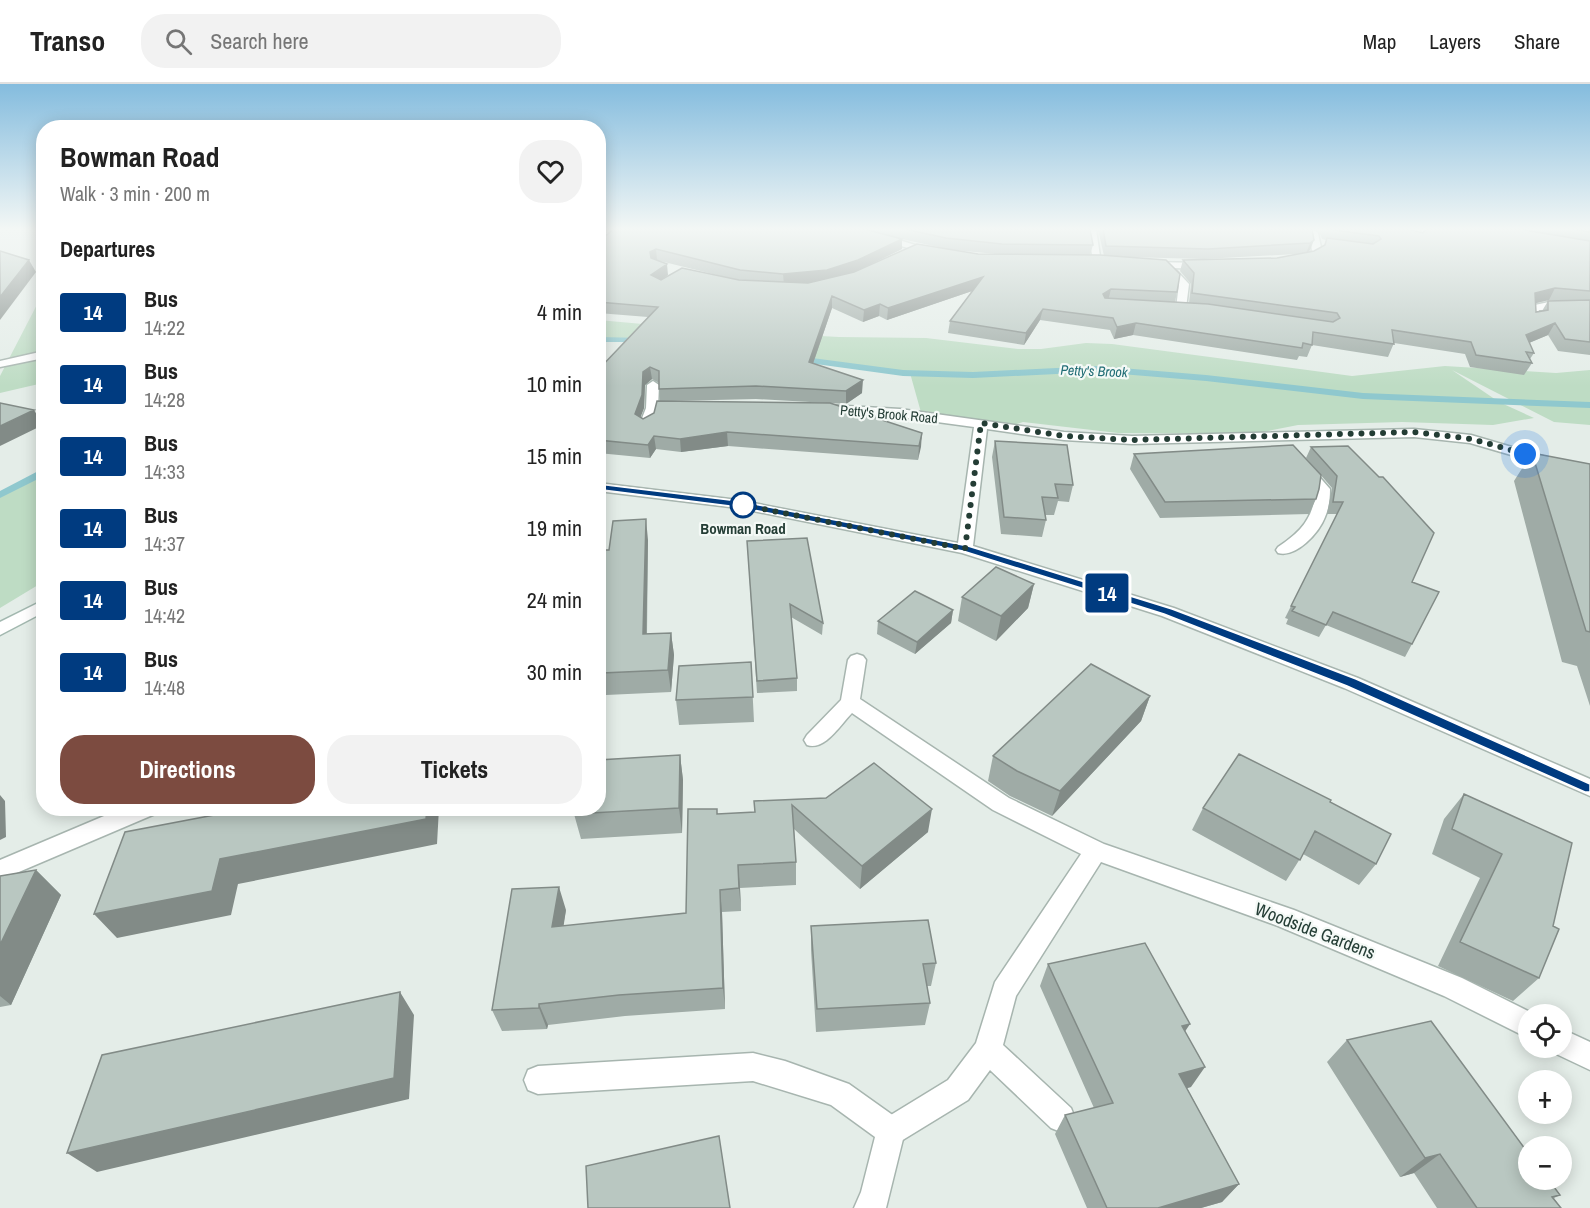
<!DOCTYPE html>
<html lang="en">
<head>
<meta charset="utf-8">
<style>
	:root { --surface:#fff; --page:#f2f2f2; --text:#222; --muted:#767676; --line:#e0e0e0; --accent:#7c4b40 }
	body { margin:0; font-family:"Archivo Narrow",sans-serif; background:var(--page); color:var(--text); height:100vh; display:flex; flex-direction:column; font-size:22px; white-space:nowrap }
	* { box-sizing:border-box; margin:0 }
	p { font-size:20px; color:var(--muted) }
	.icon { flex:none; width:33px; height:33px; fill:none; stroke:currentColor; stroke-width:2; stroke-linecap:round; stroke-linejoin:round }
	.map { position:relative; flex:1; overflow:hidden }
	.side { position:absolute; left:36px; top:36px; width:570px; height:696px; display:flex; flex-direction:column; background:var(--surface); border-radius:24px; box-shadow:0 3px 15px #0003 }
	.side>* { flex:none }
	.badge { padding:0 12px; border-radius:4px; font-size:21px; line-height:39px }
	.buttons { position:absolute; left:1518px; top:920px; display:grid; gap:12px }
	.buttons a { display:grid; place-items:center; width:54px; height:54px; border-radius:50%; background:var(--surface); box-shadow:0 3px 15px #0003; font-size:30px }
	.you { position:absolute; width:30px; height:30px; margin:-15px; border:4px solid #fff; border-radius:50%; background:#1a73e8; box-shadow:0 0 0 9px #1a73e833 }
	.map>.badge { position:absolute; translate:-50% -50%; box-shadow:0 0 0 3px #fff }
	h2 { padding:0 24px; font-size:22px; line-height:54px }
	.round { display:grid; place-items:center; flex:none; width:63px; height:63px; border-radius:24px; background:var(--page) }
	.summary { display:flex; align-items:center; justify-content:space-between; height:102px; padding:0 24px }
	h1 { font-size:28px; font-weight:800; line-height:45px }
	.primary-button { display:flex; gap:12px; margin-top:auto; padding:12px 24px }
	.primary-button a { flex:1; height:69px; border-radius:24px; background:var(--accent); color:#fff; font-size:24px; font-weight:800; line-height:69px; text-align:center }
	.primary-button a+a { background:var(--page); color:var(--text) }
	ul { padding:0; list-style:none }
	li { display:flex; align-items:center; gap:18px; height:72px; padding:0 24px }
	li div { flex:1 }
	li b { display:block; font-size:22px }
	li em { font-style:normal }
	li .badge { min-width:66px; font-weight:700; text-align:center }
	header { display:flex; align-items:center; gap:36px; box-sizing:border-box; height:84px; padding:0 30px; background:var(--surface); border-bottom:2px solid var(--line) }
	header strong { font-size:28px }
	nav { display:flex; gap:33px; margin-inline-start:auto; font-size:21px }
	.search { width:420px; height:54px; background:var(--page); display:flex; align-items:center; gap:15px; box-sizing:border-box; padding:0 21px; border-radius:24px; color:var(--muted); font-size:22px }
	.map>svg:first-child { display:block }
	.green { fill:#bedcc4 }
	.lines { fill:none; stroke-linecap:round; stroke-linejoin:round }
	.stream { fill:#8fc8ce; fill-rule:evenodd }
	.lane-casing { stroke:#a7b5af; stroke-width:3 }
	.street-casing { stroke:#a7b5af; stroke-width:3 }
	.secondary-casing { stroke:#a2b8af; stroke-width:3 }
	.lane { fill:#fff; fill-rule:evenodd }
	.street { fill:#fff; fill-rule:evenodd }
	.secondary { fill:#fff; fill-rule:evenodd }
	.wall { fill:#9faba6; fill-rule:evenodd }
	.shaded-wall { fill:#828b87 }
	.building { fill:#b9c7c1; stroke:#828b87; stroke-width:1.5 }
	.line { fill:#003b80; stroke:#fff; stroke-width:1.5 }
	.walk { stroke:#243d35; stroke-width:6; stroke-dasharray:0 10.8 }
	.stop-dot { fill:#fff; stroke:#003b80; stroke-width:3 }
	.labels { text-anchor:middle; stroke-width:4.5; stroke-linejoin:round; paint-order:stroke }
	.far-water-label { font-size:14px; font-style:italic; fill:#216d76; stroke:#f4f9f6 }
	.far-street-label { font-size:14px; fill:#243d35; stroke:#f4f9f6 }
	.stop-label { font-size:15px; font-weight:bold; fill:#243d35; stroke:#f4f9f6 }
	.near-street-label { font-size:18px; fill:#243d35; stroke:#f4f9f6 }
</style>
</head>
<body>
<header>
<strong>Transo</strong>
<div class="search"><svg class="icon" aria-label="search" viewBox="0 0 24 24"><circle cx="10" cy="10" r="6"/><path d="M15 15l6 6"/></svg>Search here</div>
<nav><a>Map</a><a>Layers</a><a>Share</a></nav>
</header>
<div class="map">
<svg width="1590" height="1124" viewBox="0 0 1590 1124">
	<rect width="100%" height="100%" fill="#e4ede8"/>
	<path class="green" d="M43 209V299L0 309V292Z
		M598 236 710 246 839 253 926 254 1018 265H1041L1086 259 1112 260 1352 292 1445 282 1556 289 1590 286V341L1554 338 1452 286 1499 318 1534 334 1493 341 1402 338 1298 341 1253 350 1118 349 1023 338 1014 341 922 332 910 289 708 262 631 255H599Z
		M43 390V498L0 524V411Z"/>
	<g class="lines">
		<path class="stream" d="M598 253 644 254 648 256 644 258H598Z
			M797 272 903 286 973 288 1097 282 1206 291 1363 309 1590 318V324L1363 315 1206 297 1097 288 973 294 903 292 794 277V273Z
			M44 384V392L0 414V407Z"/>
		<g class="lane-casing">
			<path id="lane" d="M753 969 785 977 849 1000 901 1037 905 1047 886 1124H854L861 1108 875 1053 831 1021 753 997 538 1010 528 1006 524 996 528 986 538 982Z"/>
		</g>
		<g class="street-casing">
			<path id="street" d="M832 145H863L938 168 933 171 862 151Z
				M1088 145H1096L1101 179 1093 177Z
				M1314 146 1318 149 1322 168 1313 176 1295 179V175L1312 167 1310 149Z
				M1149 178 1205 179 1210 182 1205 185 1174 184 1189 200 1186 224 1181 227 1176 224 1179 200 1164 184 1146 183 1144 181Z
				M1549 218 1590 219V225L1539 226 1540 236 1531 238 1530 222Z
				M44 267V274L0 283V277Z
				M653 297 659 301 658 324 653 342 646 346 639 342 646 324 647 301Z
				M828 321 900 325 1064 348 1132 352 1414 345 1471 351 1590 386V394L1470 359 1414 353 1132 360 1064 356 987 345 973 462 1174 524 1358 594 1590 695V712L1344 604 1162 532 962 469 738 424 598 407V399L738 416 958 459 974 343 900 333 824 328 822 325Z
				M1304 380 1309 381 1330 405C1330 415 1329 424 1325 433 1319 449 1296 474 1278 469L1276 466 1278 463C1302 447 1313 434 1316 406L1297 384Z
				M857 570 863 572 866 576 860 615 1009 714 1104 760 1294 826 1462 894 1534 930H1528V954L1444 912 1278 842 1101 778 1016 912 1003 961 1071 1024 1075 1034 1071 1044 1061 1048 1051 1044 990 986 968 1016 901 1057 891 1061 881 1057 877 1047 881 1037 948 996 976 959 995 898 1081 770 993 726 852 629C840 641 825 667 807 661L804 656 807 651 841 616 848 576 851 572Z
				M123 724H158L155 730 0 796V776Z
				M1562 945 1590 958V986L1552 968 1551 963H1562Z"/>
		</g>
		<g class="secondary-casing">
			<path id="secondary" d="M44 516V528L0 551V538Z"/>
		</g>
		<use href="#lane" class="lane"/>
		<use href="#street" class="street"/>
		<use href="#secondary" class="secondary"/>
	</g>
	<path class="wall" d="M614 145H1090L1093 161 1090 171 1104 172 1098 145H1313L1310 166 1307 168 1314 167 1324 162 1326 156 1322 155 1319 147 1316 145H1407L1423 149 1426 145H1590V271L1558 267 1548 251 1529 259 1534 269 1530 275 1532 279 1524 291 1470 283 1465 270 1394 259 1388 273 1312 261 1307 273 1299 272 1297 276 1133 251 1114 255 1110 246 1040 236 1024 261 948 249 950 237 972 207 887 236 879 232 863 238 832 224 813 280 862 309 846 320 830 319 922 349 918 376 728 362 681 368 656 365 650 374 598 369V286L648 233 598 229V158ZM902 155 938 163 857 187 902 165ZM954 166 996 170H978ZM1296 170 1277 174 1183 176 1180 187 1191 200 1189 219 1175 218 1177 208 1126 173 1204 175ZM656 176 725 193 661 196 668 191ZM1549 216H1559L1548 217 1542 227 1536 228 1535 219ZM652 295 659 299 660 317 654 329 643 335 640 333 644 324 645 301ZM756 315 827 319 672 317Z
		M995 357 1073 401 1069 418 1058 417 1054 431H1045L1046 436 1042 453 1001 450 992 373Z
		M1348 362 1412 498V560L1405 573 1326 541 1319 553 1286 540 1288 535 1285 534 1337 430H1327L1332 404 1306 374 1311 363Z
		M1532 369 1590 380V622L1577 582 1562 578 1514 397Z
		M1134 370 1316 415 1309 430 1160 434 1130 385Z
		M648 456 647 550 671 549 674 571 671 608 606 611 601 676 680 671 683 696 682 749 581 755 574 730 598 724V466H609Z
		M747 457 823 539 822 551 791 533 797 594V607L757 609Z
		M1034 500 1028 524 996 557 958 537 962 513Z
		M953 526 951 539 915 570 877 550 878 537Z
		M751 578 754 638 679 641 676 616Z
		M1150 612 1141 637 1052 732 1010 712 988 697 993 672Z
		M1464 710 1572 759 1539 894 1513 917 1438 882 1480 794 1432 770 1444 735Z
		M826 714 928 748 860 805 794 745 796 778V801L740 804 741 827 722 828 725 925 625 932 548 941 547 945 502 947 492 926 566 826 563 842 686 829 717 730 754 728Z
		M1330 718 1376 780 1359 801 1303 770 1286 797 1192 746 1203 724Z
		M36 786 61 811 11 921 0 923V792Z
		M811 842 936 879 931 902H927L930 919 925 941 816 948 811 866Z
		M1048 880 1185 947 1191 1003 1187 1004 1239 1100 1222 1118 1201 1124H1087L1055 1050 1065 1031 1094 1024 1040 902Z
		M1347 956 1560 1111 1554 1114 1561 1124H1437L1414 1089 1400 1093 1327 978Z"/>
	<path class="shaded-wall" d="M902 155V165L857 187 827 197 784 201 783 190Z
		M1314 156 1310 166 1306 170 1310 159Z
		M656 165 657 176 651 179 650 168Z
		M29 176 36 188 0 236V213Z
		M667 180 668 191 652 203 651 191Z
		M983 193 981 204 887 236 888 224Z
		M1555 204 1549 216 1528 221 1535 209Z
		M1111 205 1108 217 1101 221 1103 210Z
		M832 212V224L809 291V278Z
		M880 220 879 232 863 238 864 226Z
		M1043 225 1040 236 1024 261 1026 249Z
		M1136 239 1133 251 1114 255 1117 243Z
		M1555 239 1548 251 1519 263 1526 251Z
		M650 283 652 295 645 301 644 324 637 343 635 330 643 288Z
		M863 296 862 309 846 320V307Z
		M34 326 43 341 0 362V342Z
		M727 348 728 362 681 368 680 355Z
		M922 349 921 363 918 376 919 362Z
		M654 352 656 365 650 374 648 361Z
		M646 435 648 456 646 572 643 550Z
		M1034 500 1028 524 996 557 1001 532Z
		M953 526 951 539 915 570 917 558Z
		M671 549 674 571 671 608 668 586Z
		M602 589 606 611 601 682 598 673V626Z
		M1150 612 1141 637 1052 732 1060 707Z
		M680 671 683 696 682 749 679 724Z
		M0 711 5 717 6 753 0 756Z
		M427 724H439L437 760 238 800 231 831 117 854 94 830 220 775Z
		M932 725 928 748 860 805 862 782Z
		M738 781 740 804 741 827 739 804Z
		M36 786 61 811 11 921 0 912V861Z
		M559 803 566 826 560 865 552 843Z
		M720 806 722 828 725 925 723 904Z
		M400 908 414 931 409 1015 97 1088 67 1069Z
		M539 920 548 941 547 945 539 924Z
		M1190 940 1176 961 1182 942Z
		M1205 983 1191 1003 1165 1010 1179 990Z
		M1440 1070 1414 1089 1400 1093 1425 1074Z
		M1239 1100 1222 1118 1201 1124H1158Z"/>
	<path class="building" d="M614 145H864L902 155 858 176 827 186 783 190 740 186 656 165 650 168 651 174 667 180 651 191 661 196 682 184 739 196 808 199 854 188 917 160 978 170 1100 171 1166 176 1180 190 1177 208 1111 205 1103 210 1105 214 1208 220 1333 238 1340 234 1337 229 1192 209 1194 189 1183 176 1277 174 1314 167 1325 161 1327 154 1373 160 1381 155 1379 152 1327 145H1407L1423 149 1426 145H1518L1590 157V207L1555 204 1535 209 1536 228 1548 226V217L1590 216V258L1565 255 1555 239 1526 251 1534 269 1526 268 1532 279 1476 271 1471 258 1392 246 1394 260 1313 248 1312 261 1303 259 1302 264 1136 239 1117 243 1113 234 1043 225 1026 249 950 237 983 193 888 224 880 220 864 226 832 212 809 278 863 296 846 307 756 302 659 305V287L650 283 643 288 642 311 635 330 643 335 654 329 657 317 830 319 922 349 919 362 727 348 680 355 654 352 648 361 598 356V286L658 223 598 218V172L604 166 598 164V158Z
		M905 145H1090L1093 161 1002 160 946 154Z
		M1103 145H1312L1314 156 1310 159 1208 165 1106 162Z
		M1573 145H1590V148Z
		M0 167 29 176 0 213Z
		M0 319 34 326 0 342Z
		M995 357 1067 361 1073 401 1055 400 1058 414 1042 413 1046 436 1004 433Z
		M1293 361 1321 391 1319 405 1316 415 1165 418 1134 370Z
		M1348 362 1379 393H1383L1434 449 1412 498 1439 508 1412 560 1333 528 1326 541 1292 527 1295 523 1291 522 1343 418H1333L1337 392 1311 363Z
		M1532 369 1590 380V548L1586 547Z
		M646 435 643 550 671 549 668 586 602 589 598 626V466H609L613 437Z
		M807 454 823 539 790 520 797 594 757 597 747 457Z
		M996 483 1034 500 1001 532 962 513Z
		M915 507 953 526 917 558 878 537Z
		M751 578 753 613 676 616 679 582Z
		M1091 580 1150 612 1060 707 1017 687 993 672Z
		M1239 670 1331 716 1330 718 1391 750 1376 780 1315 747 1300 776 1203 724Z
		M680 671 679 724 574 730 575 724H598V676Z
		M874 679 932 725 862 782 792 721 796 778 738 781 739 804 720 806 723 904 619 911 539 920V924L492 926 512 805 559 803 552 843 686 829 688 725H717V730L755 728 754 717 826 714Z
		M1464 710 1572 759 1553 842 1559 845 1539 894 1460 858 1502 770 1452 745Z
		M251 724H427L426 735 220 775 212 807 94 830 125 748Z
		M36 786 0 861V792Z
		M928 836 936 879 923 880 930 919 817 925 811 842Z
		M1145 859 1190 940 1182 942 1205 983 1179 990 1239 1100 1158 1124H1107L1065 1031 1113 1019 1048 880Z
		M400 908 394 994 67 1069 102 971Z
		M1431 937 1528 1069V1095H1548L1560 1111 1552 1113 1561 1124H1477L1440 1070 1425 1074 1347 956Z
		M719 1052 730 1124H588L586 1082Z"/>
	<linearGradient id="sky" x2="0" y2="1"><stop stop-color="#84bcde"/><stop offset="0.48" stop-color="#f3f7f5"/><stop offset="1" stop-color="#f3f7f5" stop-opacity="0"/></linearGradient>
	<rect width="1590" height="302" fill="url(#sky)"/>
	<path class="line" d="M598 400 738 417 968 462 1172 525 1356 595 1590 700V708H1585L1347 602 1164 530 963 467 738 423 595 405 594 403Z"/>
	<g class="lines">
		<path class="walk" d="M743 421 738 420 965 465 981 339 1064 352 1132 356 1414 348 1472 355 1525 370"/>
	</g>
	<circle class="stop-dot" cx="743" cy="421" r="12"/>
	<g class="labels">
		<g class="far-water-label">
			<text transform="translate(1094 287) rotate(2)" y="5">Petty's Brook</text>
		</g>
		<g class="far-street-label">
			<text transform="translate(889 330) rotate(5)" y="5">Petty's Brook Road</text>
		</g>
		<g class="stop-label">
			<text x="743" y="450">Bowman Road</text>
		</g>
		<g class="near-street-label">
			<text transform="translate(1315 847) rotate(21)" y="6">Woodside Gardens</text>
		</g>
	</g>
</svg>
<div class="buttons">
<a><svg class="icon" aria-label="locate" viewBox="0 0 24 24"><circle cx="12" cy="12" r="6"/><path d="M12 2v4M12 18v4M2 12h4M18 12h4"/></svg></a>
<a>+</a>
<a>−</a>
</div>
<div class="you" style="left:1525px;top:370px"></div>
<b class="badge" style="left:1107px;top:509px;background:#003b80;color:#fff">14</b>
<section class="side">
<div class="summary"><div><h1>Bowman Road</h1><p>Walk · 3 min · 200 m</p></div><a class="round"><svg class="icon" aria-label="heart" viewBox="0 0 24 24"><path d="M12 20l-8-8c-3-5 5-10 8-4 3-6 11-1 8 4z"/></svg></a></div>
<h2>Departures</h2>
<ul>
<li><span class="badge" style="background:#003b80;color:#fff">14</span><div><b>Bus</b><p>14:22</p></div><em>4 min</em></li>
<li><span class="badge" style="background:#003b80;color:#fff">14</span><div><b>Bus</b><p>14:28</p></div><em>10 min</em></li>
<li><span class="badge" style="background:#003b80;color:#fff">14</span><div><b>Bus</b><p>14:33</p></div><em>15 min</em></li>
<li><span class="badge" style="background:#003b80;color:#fff">14</span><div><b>Bus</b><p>14:37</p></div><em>19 min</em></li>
<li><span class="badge" style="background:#003b80;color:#fff">14</span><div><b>Bus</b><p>14:42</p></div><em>24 min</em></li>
<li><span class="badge" style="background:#003b80;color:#fff">14</span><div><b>Bus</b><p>14:48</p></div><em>30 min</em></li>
</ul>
<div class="primary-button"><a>Directions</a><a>Tickets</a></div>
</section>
</div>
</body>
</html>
